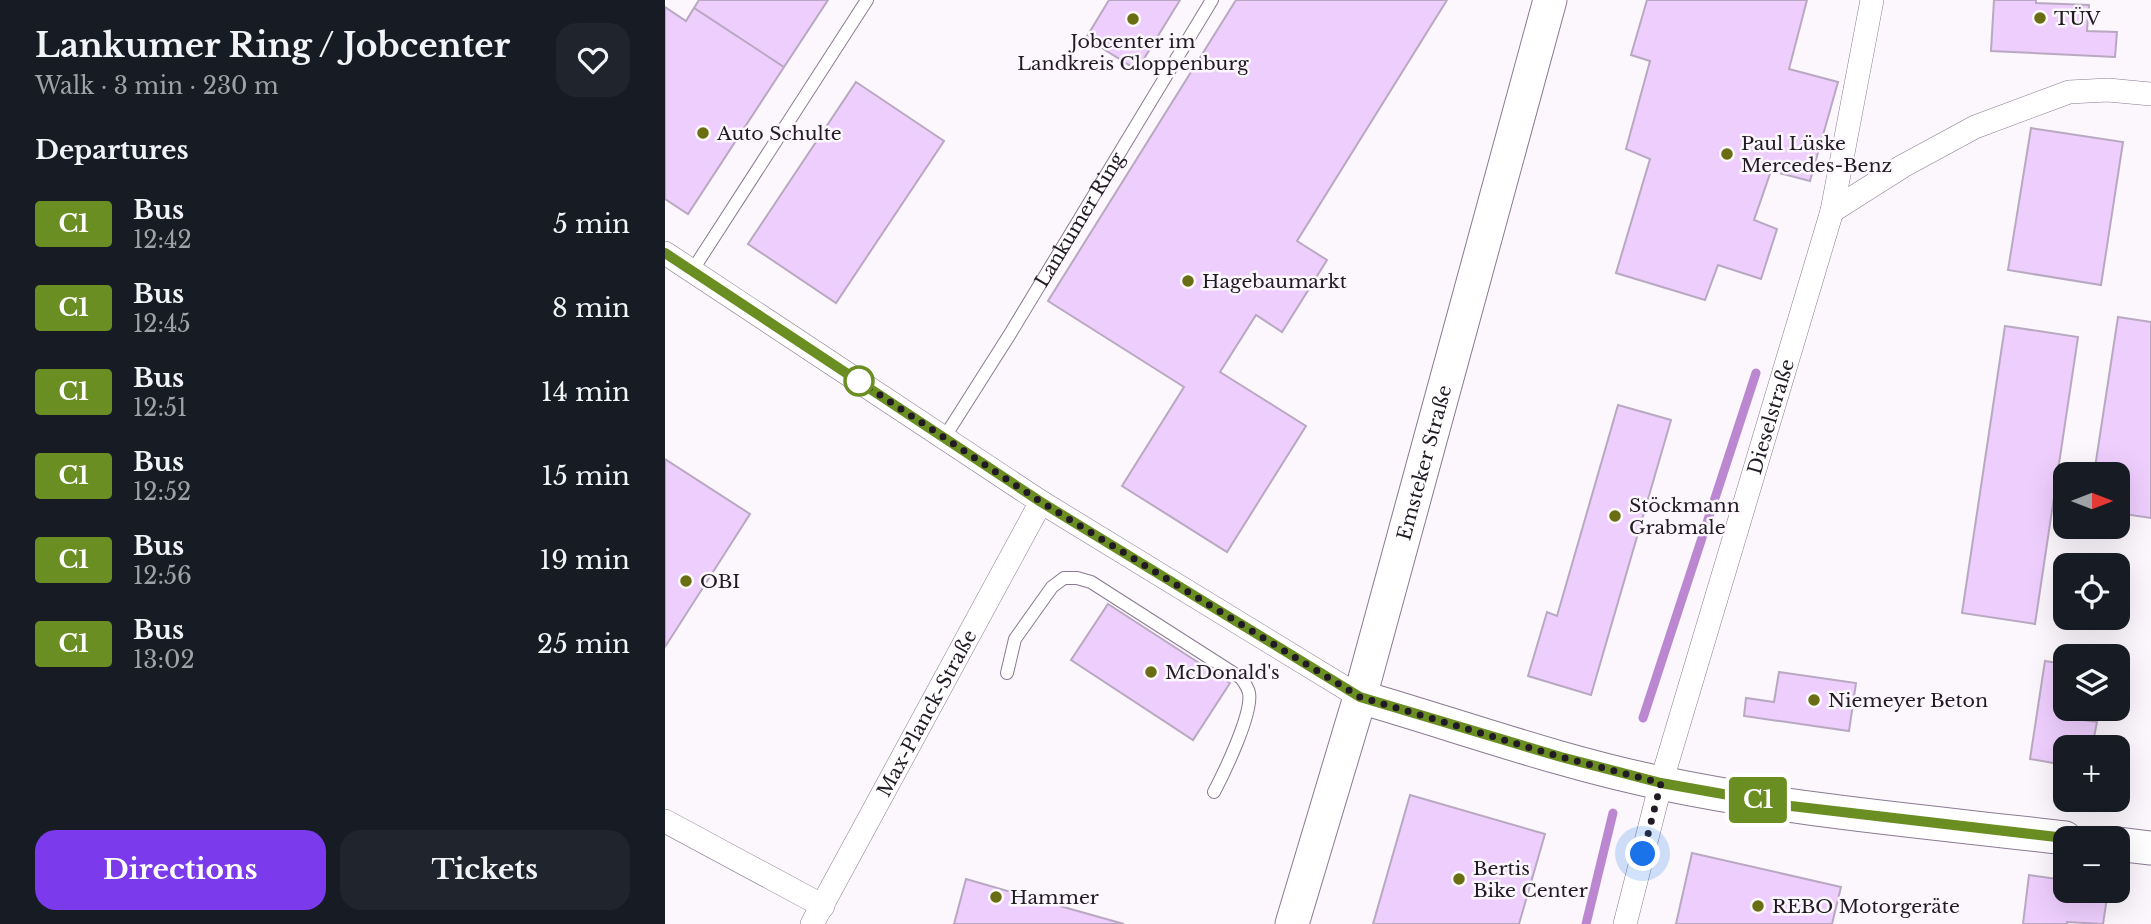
<!DOCTYPE html>
<html lang="en">
<head>
<meta charset="utf-8">
<style>
	:root { --surface:#171b24; --page:#20242c; --text:#f1f3f6; --muted:#9ea1a6; --accent:#7c3aed }
	body { margin:0; font-family:"Libre Baskerville",serif; background:var(--page); color:var(--text); height:100vh; display:flex; flex-direction:column; font-size:26px; white-space:nowrap }
	* { box-sizing:border-box; margin:0 }
	p { font-size:23px; color:var(--muted) }
	.icon { flex:none; width:38px; height:38px; fill:none; stroke:currentColor; stroke-width:2; stroke-linecap:round; stroke-linejoin:round }
	.map { position:relative; flex:1; overflow:hidden }
	.details { display:flex; flex-direction:column; background:var(--surface); width:665px }
	.details>* { flex:none }
	.badge { padding:0 14px; border-radius:5px; font-size:24px; line-height:46px }
	.needle { width:46px; rotate:90deg }
	.buttons { position:absolute; left:1388px; top:462px; display:grid; gap:14px }
	.buttons a { display:grid; place-items:center; width:77px; height:77px; border-radius:14px; background:var(--surface); box-shadow:0 7px 28px #0002; font-size:35px }
	.you { position:absolute; width:35px; height:35px; margin:-18px; border:5px solid #fff; border-radius:50%; background:#1a73e8; box-shadow:0 0 0 10px #1a73e833 }
	.map>.badge { position:absolute; translate:-50% -50%; box-shadow:0 0 0 4px #fff }
	h2 { padding:0 35px; font-size:26px; line-height:63px }
	.round { display:grid; place-items:center; flex:none; width:74px; height:74px; border-radius:21px; background:var(--page) }
	.overview { display:flex; align-items:center; justify-content:space-between; height:119px; padding:0 35px }
	h1 { font-size:33px; font-weight:700; line-height:52px }
	.button { display:flex; gap:14px; margin-top:auto; padding:14px 35px }
	.button a { flex:1; height:80px; border-radius:21px; background:var(--accent); color:#fff; font-size:28px; font-weight:700; line-height:80px; text-align:center }
	.button a+a { background:var(--page); color:var(--text) }
	ul { padding:0; list-style:none }
	li { display:flex; align-items:center; gap:21px; height:84px; padding:0 35px }
	li div { flex:1 }
	li b { display:block; font-size:26px }
	li em { font-style:normal }
	li .badge { min-width:77px; font-weight:700; text-align:center }
	main { display:flex; flex:1; min-height:0 }
	.map>svg:first-child { display:block }
	.lines { fill:none; stroke-linecap:round; stroke-linejoin:round }
	.stream { stroke:#bb87d1; stroke-width:9 }
	.building { fill:#eecefd; stroke:#b9a8c1; stroke-width:2 }
	.lane-casing { stroke:#8b7a93; stroke-width:14 }
	.street-casing { stroke:#8b7a93; stroke-width:24 }
	.secondary-casing { stroke:#8b7a93; stroke-width:35 }
	.lane { stroke:#fff; stroke-width:12 }
	.street { stroke:#fff; stroke-width:23 }
	.secondary { stroke:#fff; stroke-width:33 }
	.line-casing { stroke:#fff; stroke-width:16 }
	.line { stroke:#6b8e23; stroke-width:10 }
	.walk { stroke:#221b25; stroke-width:7; stroke-dasharray:0 12.6 }
	.poi-dot { fill:#696e12; stroke:#fbf7fc; stroke-width:2.5 }
	.stop-dot { fill:#fff; stroke:#6b8e23; stroke-width:3.5 }
	.labels { text-anchor:middle; stroke-width:5; stroke-linejoin:round; paint-order:stroke }
	.poi-label { font-size:19px; fill:#221b25; stroke:#fbf7fc; text-anchor:start }
	.street-label { font-size:19px; fill:#221b25; stroke:#fbf7fc }
</style>
</head>
<body>
<main>
<section class="details">
<div class="overview"><div><h1>Lankumer Ring / Jobcenter</h1><p>Walk · 3 min · 230 m</p></div><a class="round"><svg class="icon" aria-label="heart" viewBox="0 0 24 24"><path d="M12 20l-8-8c-3-5 5-10 8-4 3-6 11-1 8 4z"/></svg></a></div>
<h2>Departures</h2>
<ul>
<li><span class="badge" style="background:#6b8e23;color:#fff">C1</span><div><b>Bus</b><p>12:42</p></div><em>5 min</em></li>
<li><span class="badge" style="background:#6b8e23;color:#fff">C1</span><div><b>Bus</b><p>12:45</p></div><em>8 min</em></li>
<li><span class="badge" style="background:#6b8e23;color:#fff">C1</span><div><b>Bus</b><p>12:51</p></div><em>14 min</em></li>
<li><span class="badge" style="background:#6b8e23;color:#fff">C1</span><div><b>Bus</b><p>12:52</p></div><em>15 min</em></li>
<li><span class="badge" style="background:#6b8e23;color:#fff">C1</span><div><b>Bus</b><p>12:56</p></div><em>19 min</em></li>
<li><span class="badge" style="background:#6b8e23;color:#fff">C1</span><div><b>Bus</b><p>13:02</p></div><em>25 min</em></li>
</ul>
<div class="button"><a>Directions</a><a>Tickets</a></div>
</section>
<div class="map">
<svg width="1486" height="924" viewBox="0 0 1486 924">
	<rect width="100%" height="100%" fill="#fbf7fc"/>
	<g class="lines">
		<path class="stream" d="M978 718 1091 373
			M921 924 948 813"/>
	</g>
	<path class="building" d="M34 0H163L119 67 29 8Z
		M444 0H515L472 70 421 38Z
		M571 0H782L632 241 662 260 617 332 591 315 555 372 641 426 562 552 457 486 519 387 383 301Z
		M982 0H1142L1124 69 1173 82 1145 181 1106 171 1089 220 1112 229 1096 279 1053 265 1040 300 951 273 985 159 961 149 985 61 966 55Z
		M1329 0H1371V3L1424 5 1422 31 1452 32 1450 57 1326 51Z
		M0 7 21 21 29 8 119 67 23 214 0 199Z
		M191 82 279 141 171 303 83 244Z
		M1366 128 1458 142 1436 285 1343 270Z
		M1453 317 1486 322V518L1452 513V474H1429Z
		M1340 326 1413 337 1370 624 1297 613Z
		M953 405 1006 420 926 695 863 676 882 612 892 616Z
		M0 459 85 514 0 647Z
		M443 604 565 683 528 740 406 660Z
		M1380 661 1400 664V709H1412L1410 719 1432 722 1427 747H1400V765L1365 759Z
		M1114 672 1191 683 1184 731 1079 716 1081 698 1109 702Z
		M745 795 880 834 854 924H708Z
		M1027 853 1176 887 1167 924H1011Z
		M1364 875 1400 880V891H1443L1438 924 1402 922V924H1358Z
		M301 879 402 908 459 924H289Z"/>
	<g class="lines">
		<g class="lane-casing">
			<g id="lane">
				<path d="M27 271 202 0"/>
				<path id="s1" d="M279 438 345 334 547 0"/>
				<path d="M342 673 350 639 387 587 399 578H412L426 582 576 678C579 682 583 688 584 693 588 713 559 773 549 792"/>
			</g>
		</g>
		<g class="street-casing">
			<g id="street">
				<path d="M1167 211 1238 166 1310 127 1404 92 1443 90 1486 94"/>
				<path d="M0 253 376 502 695 697"/>
				<path d="M0 821 158 906"/>
				<path id="s2" d="M147 924 376 502"/>
				<path id="s3" d="M960 924 996 783 1167 211 1207 0"/>
			</g>
		</g>
		<g class="secondary-casing">
			<g id="secondary">
				<path d="M695 697C795 726 894 762 996 783 1129 811 1266 822 1400 838"/>
				<path d="M1452 844 1486 848"/>
				<path id="s4" d="M627 924 695 697 885 0"/>
			</g>
		</g>
		<use href="#lane" class="lane"/>
		<use href="#street" class="street"/>
		<use href="#secondary" class="secondary"/>
	</g>
	<g class="lines">
		<g class="line-casing">
			<path id="line" d="M0 253 376 502 695 697 896 757 996 783 1126 806 1400 838"/>
		</g>
		<use href="#line" class="line"/>
		<path class="walk" d="M194 381 376 502 695 697 896 757 996 783 978 854"/>
	</g>
	<g class="poi-dot">
		<circle cx="1375" cy="18" r="7"/>
		<circle cx="468" cy="19" r="7"/>
		<circle cx="38" cy="133" r="7"/>
		<circle cx="1062" cy="154" r="7"/>
		<circle cx="523" cy="281" r="7"/>
		<circle cx="950" cy="516" r="7"/>
		<circle cx="21" cy="581" r="7"/>
		<circle cx="486" cy="672" r="7"/>
		<circle cx="1149" cy="700" r="7"/>
		<circle cx="794" cy="879" r="7"/>
		<circle cx="331" cy="897" r="7"/>
		<circle cx="1093" cy="906" r="7"/>
	</g>
	<circle class="stop-dot" cx="194" cy="381" r="14"/>
	<g class="labels">
		<g class="poi-label">
			<text x="1389" y="25">TÜV</text>
			<text x="468" y="48" text-anchor="middle">Jobcenter im<tspan x="468" dy="22">Landkreis Cloppenburg</tspan></text>
			<text x="52" y="140">Auto Schulte</text>
			<text x="1076" y="150">Paul Lüske<tspan x="1076" dy="22">Mercedes-Benz</tspan></text>
			<text x="537" y="288">Hagebaumarkt</text>
			<text x="964" y="512">Stöckmann<tspan x="964" dy="22">Grabmale</tspan></text>
			<text x="35" y="588">OBI</text>
			<text x="500" y="679">McDonald's</text>
			<text x="1163" y="707">Niemeyer Beton</text>
			<text x="808" y="875">Bertis<tspan x="808" dy="22">Bike Center</tspan></text>
			<text x="345" y="904">Hammer</text>
			<text x="1107" y="913">REBO Motorgeräte</text>
		</g>
		<g class="street-label">
			<text dy="7" stroke="none"><textPath href="#s1" startOffset="257">Lankumer Ring</textPath></text>
			<text dy="7" stroke="none"><textPath href="#s3" startOffset="528">Dieselstraße</textPath></text>
			<text dy="7" stroke="none"><textPath href="#s4" startOffset="480">Emsteker Straße</textPath></text>
			<text dy="7" stroke="none"><textPath href="#s2" startOffset="240">Max-Planck-Straße</textPath></text>
		</g>
	</g>
</svg>
<div class="buttons">
<a><svg class="needle" viewBox="-14 -14 28 28"><path d="M0-13l5 13h-10z" fill="#e53935"/><path d="M0 13l5-13h-10z" fill="#9ea1a6"/></svg></a>
<a><svg class="icon" aria-label="locate" viewBox="0 0 24 24"><circle cx="12" cy="12" r="6"/><path d="M12 2v4M12 18v4M2 12h4M18 12h4"/></svg></a>
<a><svg class="icon" aria-label="layers" viewBox="0 0 24 24"><path d="M12 4l9 5-9 5-9-5zM3 14l9 5 9-5"/></svg></a>
<a>+</a>
<a>−</a>
</div>
<div class="you" style="left:978px;top:854px"></div>
<b class="badge" style="left:1093px;top:800px;background:#6b8e23;color:#fff">C1</b>
</div>
</main>
</body>
</html>
